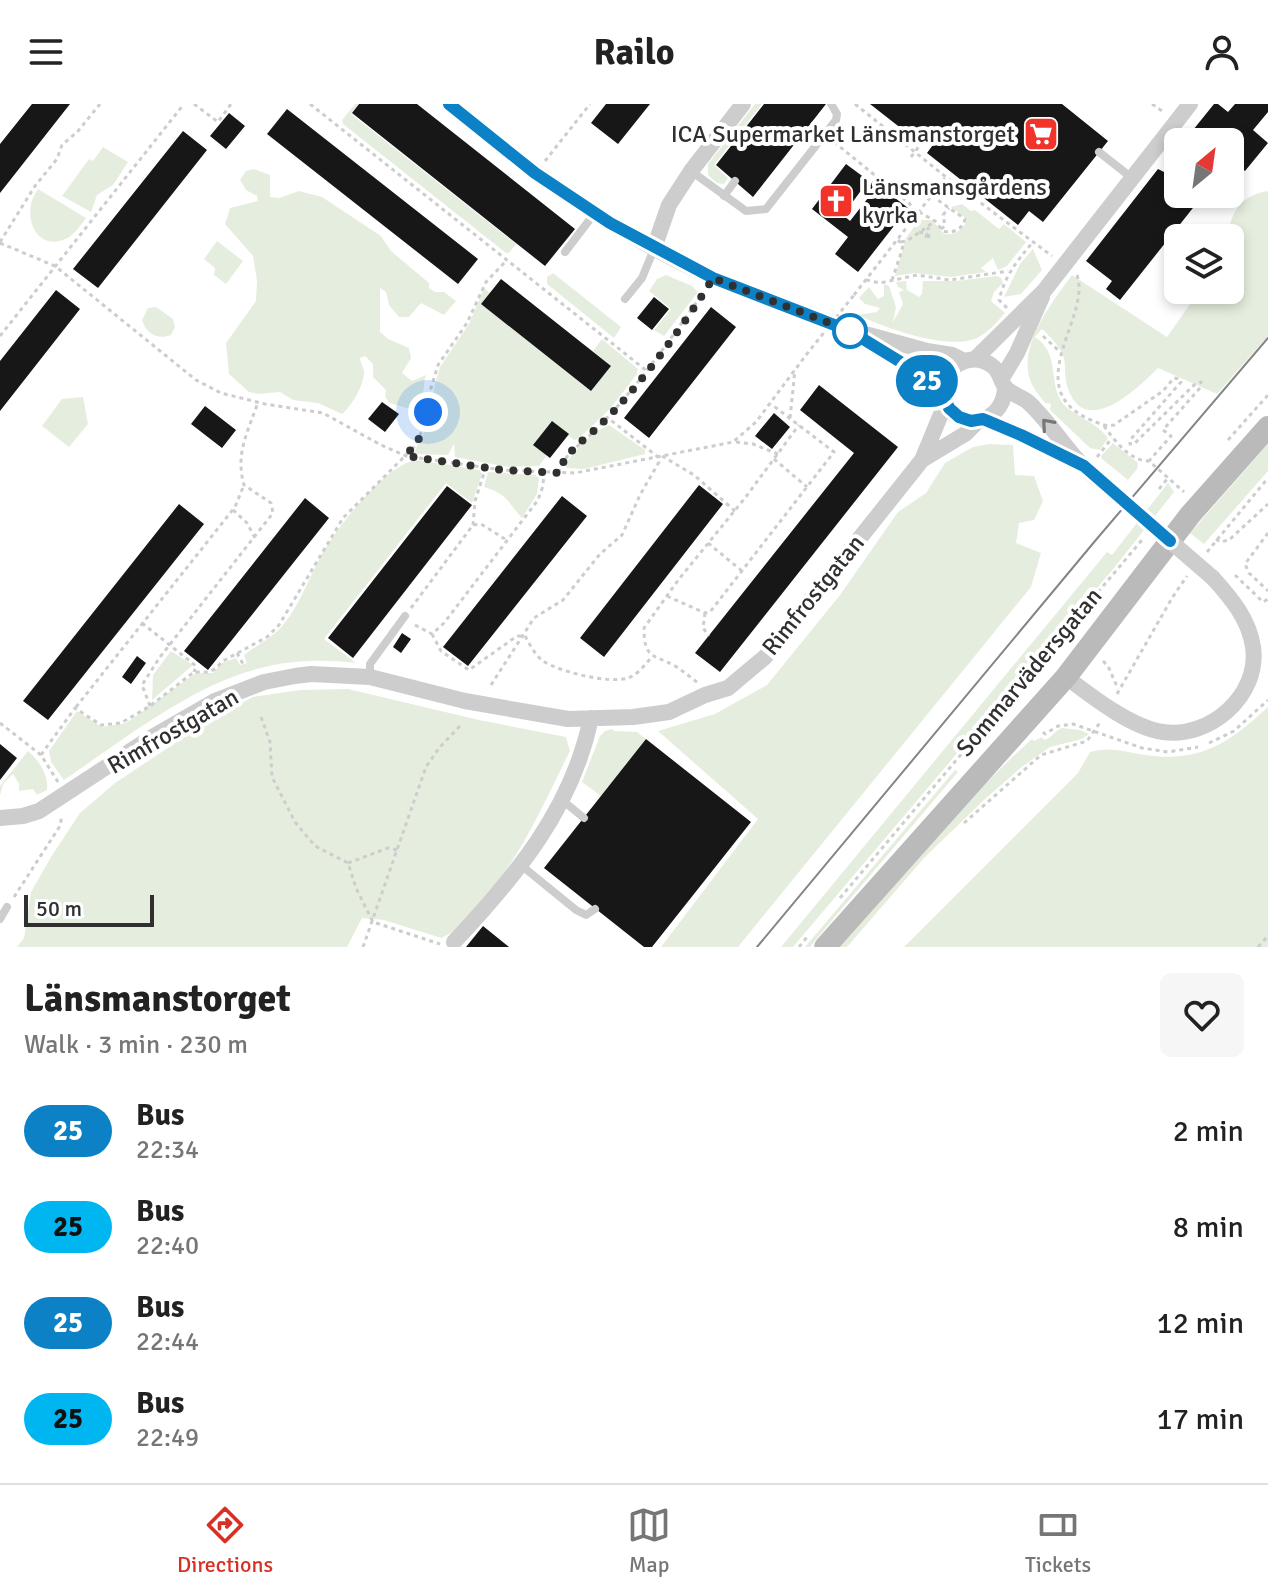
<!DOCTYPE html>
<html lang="en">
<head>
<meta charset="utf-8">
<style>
	:root { --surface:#fff; --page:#f6f6f6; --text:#222; --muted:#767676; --line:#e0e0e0; --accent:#d93025 }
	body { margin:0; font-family:Signika,sans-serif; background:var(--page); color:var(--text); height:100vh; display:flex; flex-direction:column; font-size:30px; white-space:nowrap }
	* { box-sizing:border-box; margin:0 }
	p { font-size:26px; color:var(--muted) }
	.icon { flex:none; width:44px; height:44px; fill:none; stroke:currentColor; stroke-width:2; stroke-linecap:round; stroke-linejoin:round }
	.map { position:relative; height:843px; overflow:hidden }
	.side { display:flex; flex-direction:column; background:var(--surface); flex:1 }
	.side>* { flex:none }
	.badge { padding:0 16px; border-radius:26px; font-size:28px; line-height:52px }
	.needle { width:52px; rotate:29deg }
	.fabs { position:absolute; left:1164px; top:24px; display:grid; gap:16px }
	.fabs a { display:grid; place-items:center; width:80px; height:80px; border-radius:12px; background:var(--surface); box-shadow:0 4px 12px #0003; font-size:40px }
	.scale { position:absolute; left:24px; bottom:20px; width:130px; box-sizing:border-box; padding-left:8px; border:4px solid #303030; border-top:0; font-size:22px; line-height:28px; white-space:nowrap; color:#303030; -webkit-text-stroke:6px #fff; paint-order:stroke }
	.you { position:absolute; width:40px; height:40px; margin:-20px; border:6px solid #fff; border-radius:50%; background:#1a73e8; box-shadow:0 0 0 12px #1a73e833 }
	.map>.badge { position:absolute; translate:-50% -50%; box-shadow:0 0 0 4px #fff }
	.round { display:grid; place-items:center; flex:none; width:84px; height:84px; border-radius:12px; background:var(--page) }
	.overview { display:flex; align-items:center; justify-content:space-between; height:136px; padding:0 24px }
	h1 { font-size:38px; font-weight:700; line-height:60px }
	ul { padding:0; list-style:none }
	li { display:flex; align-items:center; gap:24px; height:96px; padding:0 24px }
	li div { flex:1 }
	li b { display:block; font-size:30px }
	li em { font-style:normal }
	li .badge { min-width:88px; font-weight:700; text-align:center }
	header { display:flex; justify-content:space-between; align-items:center; height:104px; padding:0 24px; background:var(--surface); font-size:36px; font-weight:700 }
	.menu { display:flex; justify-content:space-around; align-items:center; height:112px; border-top:2px solid var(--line); background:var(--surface); font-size:22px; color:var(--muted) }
	.menu a { display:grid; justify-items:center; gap:4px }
	.menu .active { color:var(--accent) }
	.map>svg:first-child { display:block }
	.green { fill:#e5eede }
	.building { fill:#171717; fill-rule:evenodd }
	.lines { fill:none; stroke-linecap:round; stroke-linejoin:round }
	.path { stroke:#cdcdcd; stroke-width:3; stroke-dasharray:4 4; stroke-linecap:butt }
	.lane { stroke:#cdcdcd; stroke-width:8 }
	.street { stroke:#cdcdcd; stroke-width:16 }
	.secondary { stroke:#bababa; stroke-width:22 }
	.tram { stroke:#858585; stroke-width:2 }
	.path-bridge { stroke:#cdcdcd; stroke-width:3; stroke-dasharray:4 4; stroke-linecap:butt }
	.street-bridge { stroke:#cdcdcd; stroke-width:16 }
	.oneway { stroke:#777 }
	.line-casing { stroke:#fff; stroke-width:18 }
	.line { stroke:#0c81c5; stroke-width:12 }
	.walk { stroke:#303030; stroke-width:8; stroke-dasharray:0 14.4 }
	.stop-dot { fill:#fff; stroke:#0c81c5; stroke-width:4 }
	.labels { text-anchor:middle; stroke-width:8; stroke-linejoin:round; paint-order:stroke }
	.poi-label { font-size:24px; fill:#303030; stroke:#fff; text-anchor:end }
	.street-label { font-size:24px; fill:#303030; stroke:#fff }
</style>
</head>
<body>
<header><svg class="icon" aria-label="menu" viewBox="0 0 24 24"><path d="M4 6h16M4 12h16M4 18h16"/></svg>Railo<svg class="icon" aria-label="person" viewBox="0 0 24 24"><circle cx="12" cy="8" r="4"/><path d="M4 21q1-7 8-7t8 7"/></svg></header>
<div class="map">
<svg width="1268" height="843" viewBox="0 0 1268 843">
	<rect width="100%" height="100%" fill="#fff"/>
	<path class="green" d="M355 0H358L351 10 516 140 509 149H506L343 20 342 16Z
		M755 0H762L714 61 728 74 724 80 717 79 708 71V60Z
		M103 43 128 58 113 81 97 91 91 108 62 92 89 55 93 57Z
		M254 65 270 71V93L279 94 299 87 322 93 381 132 391 147 429 179V184L435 188H444L456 197 444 211 421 199 409 213H399L389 201 386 188 380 184V228L388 235 409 244 411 254 402 269 412 277 426 271C422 284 426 297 413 306L390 299 385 293 386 286 373 273V260L365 252 360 254C360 258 363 262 364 267 365 280 351 303 342 310L318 299 293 296 280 288 258 290 249 288 229 270 226 239 256 197 257 177 253 152 225 120 230 104 258 97 257 92 246 86 240 76 246 67Z
		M38 85 86 114C80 122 73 133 63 136 33 146 21 107 38 85Z
		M1268 87V232L1217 290 1158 264C1138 284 1086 335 1068 285 1064 274 1066 265 1064 254 1062 245 1048 230 1042 225L1035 233C1059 249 1049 273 1060 295 1066 309 1095 316 1108 334L1100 346 1090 344 1050 306 1051 300 1045 299C1040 292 1034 286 1031 278 1016 243 1053 197 1072 171L1167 233 1200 186H1230V134H1226C1233 107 1239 92 1268 87Z
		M962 100 971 107 975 106 999 125 1004 120 1026 138 1007 162 998 166 993 154 981 164 986 168 951 173 914 169 895 172 906 134 919 116H932L944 130C955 132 964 125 967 115L951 103Z
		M217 137 243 157 226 180 214 171 215 164 204 155Z
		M1033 145 1042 166 1021 190 1004 193 1020 160Z
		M553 169 621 223 614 234 547 180V173Z
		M666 171 692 182 698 188 664 232 654 226 671 205 649 187 657 175Z
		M997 172 1001 174 1003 179 994 188 991 197 1005 209C997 218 988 229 977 234 946 247 887 224 857 211L877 208 880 204 865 200 859 194 869 183 878 195 884 192V180L889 182 896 203 893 218 903 200 899 188 904 186 898 183 896 178 906 177 907 186 919 193 922 190 923 177H956Z
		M484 184 490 189 481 200 591 287 611 262 593 247 602 235 638 265 637 270 609 306 578 335 574 336 551 318 534 340 547 351 539 362 508 363 455 353 454 340 448 351 413 350 427 323 435 280 440 263 469 220Z
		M156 203 173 215 175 223 171 231C158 236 146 230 142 216L148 204Z
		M83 293 88 320 69 343 42 322 62 295Z
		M609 321 645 346V350L584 365 567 364 565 361C575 346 592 327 609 321Z
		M1113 339 1138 359 1137 365 1128 376 1102 355 1101 352Z
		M989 340 1013 341 1015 371 1034 372 1043 397 1034 416 1019 419 1016 439 1041 449 1031 483 738 843H661L758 715 658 627 715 610 767 581 840 491 898 408 926 389 945 359 973 343Z
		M1268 340V367L1204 440 1190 429Z
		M417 356 479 366 482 370 472 399 446 379 324 535 356 559C323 555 289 556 257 565 191 582 120 638 64 676L51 658 49 647 77 607 102 623 126 619 196 569H213L222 559 236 554 240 561 247 559 244 551C257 541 272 534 283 521 300 500 309 474 322 450 337 424 386 359 417 356Z
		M488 368 535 371 539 374 537 390 522 414C507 398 508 390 484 383Z
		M1168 379 1174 388 1114 464 793 843H781L1107 448 1112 451Z
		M171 547 193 561 152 596 153 571Z
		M348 585 479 616 566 633 570 647C542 703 518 760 474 806 464 818 456 828 441 834L384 816 362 814 347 843H17L24 834 31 788 51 753 80 709 115 679 219 610 253 593 300 586Z
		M1268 603V843H904L1078 669 1090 648C1110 642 1126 648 1145 651 1200 659 1229 639 1268 603Z
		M1062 624 1080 626 1089 630 1082 635 1050 643 1023 662 984 696 925 753 847 843H836C900 772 961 699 1032 635L1034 637 1042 633 1044 636C1052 634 1054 627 1062 624Z
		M612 625 614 627 637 628 646 635 601 692 582 678 600 632 605 627Z
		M28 647C39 656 49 672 47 686L37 691 33 685 19 687V680L13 670 3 680 0 692V682Z
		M955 666 958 668 828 821 810 843H805Z"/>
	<path class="building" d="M32 0H70L0 89V40Z
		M359 0H417L575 125 545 162 352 9Z
		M606 0H650L618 40 591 19Z
		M764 0H826L753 93 716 61Z
		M870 0H1062L1108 37 1043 118 1029 107 1018 121 927 49 938 34 925 24 916 36Z
		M1214 0H1218L1228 8 1235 0H1268V8L1253 26 1268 39 1245 67 1230 55V38H1209L1193 26Z
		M287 5 478 155 458 180 267 30Z
		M229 9 245 22 226 45 210 32Z
		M183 27 207 46 98 184 73 165Z
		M846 60 869 77 866 81 869 83 873 77 908 104 858 168 835 150 848 133 812 105ZM860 88 868 94 850 117 843 111Z
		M1158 65 1178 75V90H1204L1120 196 1106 185 1112 177 1086 157Z
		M501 175 611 262 591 287 481 200Z
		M56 186 80 205 0 307V257Z
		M654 193 669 205 652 226 637 214Z
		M711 203 736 223 649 334 624 314Z
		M819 281 898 343 720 568 695 549 854 349 800 306Z
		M382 298 399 310 385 328 368 315Z
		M205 302 236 326 222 344 191 320Z
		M774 309 790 323 772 345 755 332Z
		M552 317 569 330 550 354 533 341Z
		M699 381 723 400 604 553 580 534Z
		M447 382 472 401 353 554 328 534Z
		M562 392 587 412 468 562 443 543Z
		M305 394 329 414 208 566 184 547Z
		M179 400 204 420 48 616 23 597Z
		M402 529 411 535 401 549 393 543Z
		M137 552 146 559 131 580 122 573Z
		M646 635 751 718 652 843H644L544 764Z
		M0 640 17 654 0 676Z
		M483 822 509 843H466Z"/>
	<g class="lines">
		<path class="path" d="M194 0 218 18 231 0
			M310 0 647 267
			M855 0 946 73 1052 152
			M1152 0 1162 7
			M834 38 909 99 916 109
			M911 53 930 28
			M545 57 590 0
			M919 108 935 117 943 127C953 130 963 125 965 115L932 92
			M941 125 945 122 943 111 949 104
			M919 128 927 130 926 133 929 135 928 123
			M0 138 35 82 57 55 62 41 78 27 100 0
			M901 138 907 137 934 118
			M0 139 55 162 196 276 221 289 265 300 323 309 381 341 406 352 502 366 575 369 733 338 756 318 806 251
			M1077 171C1093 216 1007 294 1108 322L1114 321 1163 287 1174 274 1180 275 1181 278 1130 336V340H1134L1194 281 1201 278 1200 284 1163 326 1171 332 1149 357 1184 388
			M866 176 880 179 917 171 950 176 1008 167
			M892 176 902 146 903 141 898 136
			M854 191 946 73
			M1007 204 999 196C1005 172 1016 158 1033 138
			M0 232 184 0
			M1043 232 1060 248
			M790 314 795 266
			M1104 322C1115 337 1130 357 1149 357
			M1228 336 1268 291
			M736 338 753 340 778 350
			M662 352 694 371 735 407
			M1097 353 1112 334
			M774 355 807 383
			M559 369C562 353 578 342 590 331 634 289 668 238 703 189
			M1159 385 1168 374
			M233 406 247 419 255 434
			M473 421 475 397 486 363
			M1268 429 1245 460 1249 469 1268 487
			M1216 435 1220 438 1229 436 1268 400
			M708 439 742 467
			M1207 448 1268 374
			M1235 471 1263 498 1268 495
			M667 492 705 509 710 508 834 348 771 300
			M411 504 473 421 481 420 508 437
			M705 509 703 524 709 532
			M142 519 196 562 194 568
			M415 521 432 530 444 519 538 396 543 382 544 368
			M432 530 441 547 469 566 517 532H525C530 541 535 551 543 557 560 568 609 580 628 574 638 571 645 560 652 553
			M237 549 243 560
			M1103 557 1108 562 1118 585
			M697 578C690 573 683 567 675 562 653 550 644 555 644 524L679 475 745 394 799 321
			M491 581 534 514 563 496 600 450 622 431 640 391 659 358 658 353 608 314
			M1117 590 1172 494 1187 472
			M150 602 142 581 160 553 273 409 271 399 244 381C235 349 248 328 258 298
			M76 603 235 403 244 381
			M261 613 270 638 272 673 295 718 315 742 348 759 356 784 373 818 440 840
			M0 619 41 651
			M1043 628 1045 630 1058 622 1073 620 1142 644 1168 648 1198 643
			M1209 639 1234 627 1268 596
			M58 678 41 651 75 604 101 621 121 619 150 602 194 568H208L215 565 223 557 267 533 279 521 343 414 415 342 425 320 431 284 438 261 467 219 486 178 507 156
			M964 719 1041 651 1087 637 1101 617
			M348 759 388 744 397 746
			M14 793 60 722 62 711
			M840 794 1142 436
			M363 843 426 663 439 644 461 621
			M799 843 807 833
			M1258 843 1268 832"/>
		<path class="lane" d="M1099 48 1132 74
			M691 67 746 107 766 105 836 16 837 10 831 0
			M724 92 735 77
			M565 148 594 110
			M625 195 642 174 654 145
			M370 573V560L405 512
			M562 696 584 714
			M522 762 576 806 586 811 595 805
			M0 815 7 803"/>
		<path class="street" d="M449 0C527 66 608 124 700 168 748 191 799 204 847 226 882 242 913 266 943 289
			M654 144 669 101 691 67 743 0
			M869 231 927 247 952 251 964 257
			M975 255 1044 187 1190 0
			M1002 274 1017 249 1042 193
			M1005 284C1003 327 944 327 943 287 943 262 971 247 991 261 1001 267 1000 279 1007 285 1013 291 1022 293 1028 298 1049 317 1064 343 1084 363 1093 372 1103 379 1112 387
			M983 315 1021 331 1075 358
			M922 356 965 330 978 317
			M1066 573C1091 592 1132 624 1163 628 1210 635 1260 591 1253 543 1249 515 1231 494 1213 474
			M0 714 23 712 39 707 149 635 215 597 264 578 295 572 311 570 370 573 465 597 568 615 633 613 669 608 705 591 728 584 765 553 922 356 946 298
			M454 838C516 772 572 705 591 614"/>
		<path class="secondary" d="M825 843 1066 573 1190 411 1268 323"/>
		<path class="tram" d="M757 843 1095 437 1268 234"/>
		<path class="path-bridge" d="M806 251 854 191"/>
		<path class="street-bridge" d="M1112 387 1213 474"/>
	</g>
	<defs><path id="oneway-chevron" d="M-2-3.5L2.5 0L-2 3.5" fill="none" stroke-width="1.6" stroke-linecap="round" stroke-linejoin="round" transform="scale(2)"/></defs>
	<use class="oneway" href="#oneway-chevron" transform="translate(1047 320) rotate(-131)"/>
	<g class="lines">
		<g class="line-casing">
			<path id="line" d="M449 0 535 69 610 119 713 174 850 227 917 268 943 289 949 304 959 313 971 317 983 315 1021 331 1084 362 1170 437"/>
		</g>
		<use href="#line" class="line"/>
		<path class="walk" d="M428 308 421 332 406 352 502 366 559 369C563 350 585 335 599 322 638 285 685 220 713 174L850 227"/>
	</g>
	<defs>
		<g id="supermarket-square" transform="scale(1.8)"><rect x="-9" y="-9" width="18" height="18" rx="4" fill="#f13329" stroke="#fff"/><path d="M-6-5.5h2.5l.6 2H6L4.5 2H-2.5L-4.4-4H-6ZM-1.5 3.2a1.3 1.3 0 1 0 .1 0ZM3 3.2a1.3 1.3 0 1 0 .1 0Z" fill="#fff"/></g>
		<g id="church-square" transform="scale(1.8)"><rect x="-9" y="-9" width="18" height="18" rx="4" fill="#f13329" stroke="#fff"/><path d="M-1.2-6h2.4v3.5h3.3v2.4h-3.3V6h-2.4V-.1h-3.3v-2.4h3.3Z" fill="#fff"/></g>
	</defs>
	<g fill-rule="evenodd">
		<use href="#supermarket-square" x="1041" y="30"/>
		<use href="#church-square" x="836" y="97"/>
	</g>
	<circle class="stop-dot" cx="850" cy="227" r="16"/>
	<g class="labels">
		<g class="poi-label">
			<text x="1015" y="38">ICA Supermarket Länsmanstorget</text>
			<text x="862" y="91" text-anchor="start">Länsmansgårdens<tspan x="862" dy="28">kyrka</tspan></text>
		</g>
		<g class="street-label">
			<text transform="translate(813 491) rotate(-51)" y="8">Rimfrostgatan</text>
			<text transform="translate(1029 568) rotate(-50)" y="8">Sommarvädersgatan</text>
			<text transform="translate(173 627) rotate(-30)" y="8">Rimfrostgatan</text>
		</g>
	</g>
</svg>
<div class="fabs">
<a><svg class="needle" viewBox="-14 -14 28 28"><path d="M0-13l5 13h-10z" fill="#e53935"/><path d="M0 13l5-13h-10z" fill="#767676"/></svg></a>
<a><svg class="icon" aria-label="layers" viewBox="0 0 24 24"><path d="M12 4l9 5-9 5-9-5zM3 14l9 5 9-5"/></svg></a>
</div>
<div class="scale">50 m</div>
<div class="you" style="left:428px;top:308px"></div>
<b class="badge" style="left:927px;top:277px;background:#0c81c5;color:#fff">25</b>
</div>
<section class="side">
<div class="overview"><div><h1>Länsmanstorget</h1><p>Walk · 3 min · 230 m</p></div><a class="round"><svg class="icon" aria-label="heart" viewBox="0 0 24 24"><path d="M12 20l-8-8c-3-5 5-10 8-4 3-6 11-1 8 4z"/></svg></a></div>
<ul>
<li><span class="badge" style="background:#0c81c5;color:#fff">25</span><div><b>Bus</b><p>22:34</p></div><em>2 min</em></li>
<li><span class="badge" style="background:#00b6f1;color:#111">25</span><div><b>Bus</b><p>22:40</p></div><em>8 min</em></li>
<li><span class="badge" style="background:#0c81c5;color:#fff">25</span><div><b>Bus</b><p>22:44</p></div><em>12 min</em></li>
<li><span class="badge" style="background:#00b6f1;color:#111">25</span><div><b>Bus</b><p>22:49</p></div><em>17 min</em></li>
</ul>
</section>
<nav class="menu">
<a class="active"><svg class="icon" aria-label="directions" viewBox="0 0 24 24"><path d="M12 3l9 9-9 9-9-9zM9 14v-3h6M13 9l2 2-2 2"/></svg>Directions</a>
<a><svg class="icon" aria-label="map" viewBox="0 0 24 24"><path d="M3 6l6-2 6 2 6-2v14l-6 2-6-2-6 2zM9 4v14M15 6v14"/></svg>Map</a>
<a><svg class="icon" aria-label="tickets" viewBox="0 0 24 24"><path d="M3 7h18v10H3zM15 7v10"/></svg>Tickets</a>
</nav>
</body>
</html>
